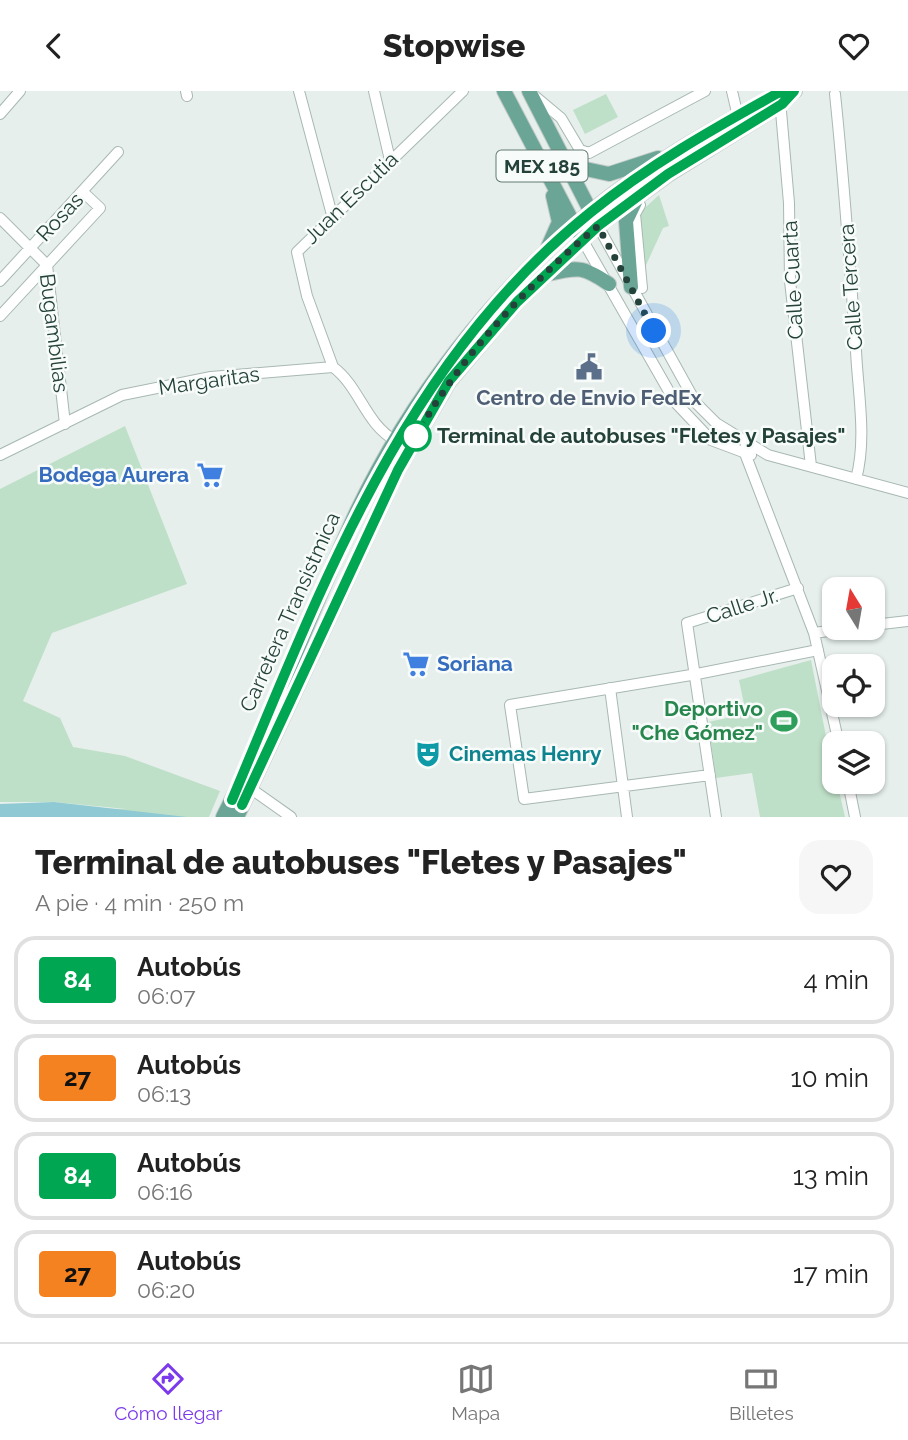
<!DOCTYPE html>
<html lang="es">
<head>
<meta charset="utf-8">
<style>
	:root { --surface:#fff; --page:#f6f6f6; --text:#222; --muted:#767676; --line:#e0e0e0; --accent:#7c3aed }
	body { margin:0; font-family:Raleway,sans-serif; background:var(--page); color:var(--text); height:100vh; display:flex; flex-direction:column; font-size:26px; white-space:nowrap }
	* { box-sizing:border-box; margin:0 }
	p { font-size:23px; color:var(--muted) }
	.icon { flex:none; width:38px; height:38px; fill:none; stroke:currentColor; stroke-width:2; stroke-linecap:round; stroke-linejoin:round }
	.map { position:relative; height:726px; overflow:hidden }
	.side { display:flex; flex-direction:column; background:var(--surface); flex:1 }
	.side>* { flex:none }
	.badge { padding:0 14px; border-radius:5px; font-size:24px; line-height:46px }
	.needle { width:46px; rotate:349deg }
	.tools { position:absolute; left:822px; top:486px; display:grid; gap:14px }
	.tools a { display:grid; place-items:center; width:63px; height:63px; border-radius:14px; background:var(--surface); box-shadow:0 2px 5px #0004; font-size:35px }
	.you { position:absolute; width:35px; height:35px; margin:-18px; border:5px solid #fff; border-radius:50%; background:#1a73e8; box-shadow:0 0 0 10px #1a73e833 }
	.map>.badge { position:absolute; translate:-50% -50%; box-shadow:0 0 0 4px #fff }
	.round { display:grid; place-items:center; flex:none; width:74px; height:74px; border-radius:21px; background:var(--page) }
	.headline { display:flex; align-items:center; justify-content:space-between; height:119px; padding:0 35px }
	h1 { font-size:33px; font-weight:800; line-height:52px }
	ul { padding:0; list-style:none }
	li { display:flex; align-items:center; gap:21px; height:88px; margin:0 14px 10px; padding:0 21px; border:4px solid var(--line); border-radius:21px }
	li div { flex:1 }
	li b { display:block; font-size:26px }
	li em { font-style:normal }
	li .badge { min-width:77px; font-weight:700; text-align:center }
	header { display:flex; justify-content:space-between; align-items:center; height:91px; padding:0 35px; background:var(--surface); font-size:32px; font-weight:800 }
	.tab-bar { display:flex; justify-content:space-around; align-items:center; height:98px; border-top:2px solid var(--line); background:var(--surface); font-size:19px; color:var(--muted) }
	.tab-bar a { display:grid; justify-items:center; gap:4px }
	.tab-bar .on { color:var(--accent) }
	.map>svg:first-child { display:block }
	.green { fill:#bfe0c8 }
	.water { fill:#8ec9d4 }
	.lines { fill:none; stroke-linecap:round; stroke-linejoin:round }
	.minor-casing { stroke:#a8b8b2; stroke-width:12 }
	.major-casing { stroke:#c2cac8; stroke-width:16 }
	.minor { stroke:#fff; stroke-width:10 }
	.major { stroke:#6aa596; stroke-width:14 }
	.line-casing { stroke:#fff; stroke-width:16 }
	.line { stroke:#00a651; stroke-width:10 }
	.walk { stroke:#24423a; stroke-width:7; stroke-dasharray:0 12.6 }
	.stop-dot { fill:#fff; stroke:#00a651; stroke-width:3.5 }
	.labels { text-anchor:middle; stroke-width:5; stroke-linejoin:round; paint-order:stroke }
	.shield { fill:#f7fbf9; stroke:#637a73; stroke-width:2 }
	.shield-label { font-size:19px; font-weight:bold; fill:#24423a }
	.street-label { font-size:21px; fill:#24423a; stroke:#f7fbf9 }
	.service-label { font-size:21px; font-weight:bold; fill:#4e5e75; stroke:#f7fbf9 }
	.stop-label { font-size:21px; font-weight:bold; fill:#24423a; stroke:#f7fbf9; text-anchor:start }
	.shop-label { font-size:21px; font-weight:bold; fill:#366cbe; stroke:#f7fbf9; text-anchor:end }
	.leisure-label { font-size:21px; font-weight:bold; fill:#27864d; stroke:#f7fbf9; text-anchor:end }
	.culture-label { font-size:21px; font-weight:bold; fill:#0d838f; stroke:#f7fbf9; text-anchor:start }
</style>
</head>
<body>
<header><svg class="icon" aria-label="back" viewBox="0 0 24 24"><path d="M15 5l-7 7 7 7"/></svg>Stopwise<svg class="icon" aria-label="heart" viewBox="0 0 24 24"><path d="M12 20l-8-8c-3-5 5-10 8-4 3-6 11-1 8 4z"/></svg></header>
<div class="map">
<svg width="908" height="726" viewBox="0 0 908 726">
	<rect width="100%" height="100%" fill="#e6efeb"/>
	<path class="green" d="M606 3 618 26 585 43 573 19Z
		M659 104 669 135 663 137 642 183 637 124Z
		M125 335 187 493 52 542 23 610 60 627 73 656 125 665 220 700 209 726H0V716L126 718 54 711H0V398Z
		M811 569 835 691H837L845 726H760L752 682 716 687 708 631 746 623 739 589Z"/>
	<path class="water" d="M54 711 187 726H0V713Z"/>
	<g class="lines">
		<g class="minor-casing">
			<path id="minor" d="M186 0 187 5
				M299 0 332 124
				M374 0 390 69
				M732 0 739 30
				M531 2 561 27 580 59 589 62 705 0
				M835 3C844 89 850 174 856 260 858 302 867 348 856 388
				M780 9 789 112 790 190 811 375
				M0 23 20 0
				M640 114 635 123 642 197
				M0 127 47 174 65 333
				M598 135 696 312 716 332 768 364 908 402
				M582 148 675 311 711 349 751 364
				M0 190 118 61
				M0 225 100 117 83 101
				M333 276 307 205 297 161 463 0
				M746 352V365L814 542 839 653
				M0 364 122 304 211 286 333 276C360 296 365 333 396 350
				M873 534 908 530
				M814 542 850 537
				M610 597 627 726
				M710 684 524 708 510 614 697 583 818 559
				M848 691 855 726
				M250 697 291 726
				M716 726 687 532 798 497"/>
		</g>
		<g class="major-casing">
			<path id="major" d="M504 0 578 141
				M529 0 594 127
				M567 74 609 83 658 67
				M548 156 559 131 553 105
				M548 183C578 176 583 175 609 193
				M631 196 626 130 636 109
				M223 726C273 627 310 521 357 420 411 307 493 201 590 121 647 74 713 38 778 2L795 0
				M237 726 398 379 449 291 517 211 598 135 668 84 782 13 794 0"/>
		</g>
		<use href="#minor" class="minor"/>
		<use href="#major" class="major"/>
	</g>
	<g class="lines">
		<g class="line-casing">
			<path id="line" d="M232 709C322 495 403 271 591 121 649 74 713 38 778 2L794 0 782 13 668 83 598 135 517 211 449 290 398 379 242 714"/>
		</g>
		<use href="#line" class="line"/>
		<path class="walk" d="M416 345C461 264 528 194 598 135L654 240"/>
	</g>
	<defs>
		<g id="civic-bare" transform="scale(2.1)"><path d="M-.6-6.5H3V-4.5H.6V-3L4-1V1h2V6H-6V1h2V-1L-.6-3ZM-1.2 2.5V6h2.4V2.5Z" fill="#5c6f8a" stroke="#f7fbf9" stroke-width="2.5" paint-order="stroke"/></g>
		<g id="supermarket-bare" transform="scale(2.1)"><path d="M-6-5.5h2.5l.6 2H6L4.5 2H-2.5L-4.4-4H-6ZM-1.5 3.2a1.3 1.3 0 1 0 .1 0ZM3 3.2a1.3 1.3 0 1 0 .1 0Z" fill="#3f7fe0" stroke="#f7fbf9" stroke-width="2.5" paint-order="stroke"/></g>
		<g id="stadium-bare" transform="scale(2.1)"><path d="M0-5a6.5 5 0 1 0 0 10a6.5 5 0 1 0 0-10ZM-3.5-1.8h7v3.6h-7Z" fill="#2e9e5b" stroke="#f7fbf9" stroke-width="2.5" paint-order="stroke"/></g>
		<g id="theatre-bare" transform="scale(2.1)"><path d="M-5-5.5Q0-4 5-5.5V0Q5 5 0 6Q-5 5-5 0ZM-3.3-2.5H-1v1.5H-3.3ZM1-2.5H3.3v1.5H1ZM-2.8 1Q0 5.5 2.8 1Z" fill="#0f9aa8" stroke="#f7fbf9" stroke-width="2.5" paint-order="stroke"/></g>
	</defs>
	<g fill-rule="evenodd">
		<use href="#civic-bare" x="589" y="276"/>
		<use href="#supermarket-bare" x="210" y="384"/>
		<use href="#supermarket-bare" x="416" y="573"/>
		<use href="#stadium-bare" x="784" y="630"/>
		<use href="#theatre-bare" x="428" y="663"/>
	</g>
	<circle class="stop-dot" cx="416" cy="345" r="14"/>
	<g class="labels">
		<rect class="shield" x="496.5" y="59.5" width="91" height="31" rx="5"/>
		<g class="shield-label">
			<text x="542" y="82">MEX 185</text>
		</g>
		<g class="street-label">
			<text transform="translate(351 107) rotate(-44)" y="7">Juan Escutia</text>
			<text transform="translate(60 126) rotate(-47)" y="7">Rosas</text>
			<text transform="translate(793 189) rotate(-93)" y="7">Calle Cuarta</text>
			<text transform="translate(851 196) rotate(-94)" y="7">Calle Tercera</text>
			<text transform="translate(54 242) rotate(83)" y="7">Bugambilias</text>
			<text transform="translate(209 290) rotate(-8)" y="7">Margaritas</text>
			<text transform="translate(742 515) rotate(-18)" y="7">Calle Jr.</text>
			<text transform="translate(290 521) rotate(-66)" y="7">Carretera Transistmica</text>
		</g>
		<g class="service-label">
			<text x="589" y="314">Centro de Envio FedEx</text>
		</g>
		<g class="stop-label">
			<text x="437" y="352">Terminal de autobuses "Fletes y Pasajes"</text>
		</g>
		<g class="shop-label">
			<text x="189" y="391">Bodega Aurera</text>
			<text x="437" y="580" text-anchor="start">Soriana</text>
		</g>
		<g class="leisure-label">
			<text x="763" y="625">Deportivo<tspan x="763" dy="24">"Che Gómez"</tspan></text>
		</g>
		<g class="culture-label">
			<text x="449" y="670">Cinemas Henry</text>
		</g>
	</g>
</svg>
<div class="tools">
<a><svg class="needle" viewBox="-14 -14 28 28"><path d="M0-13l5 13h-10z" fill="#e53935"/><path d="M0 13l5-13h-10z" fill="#767676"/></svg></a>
<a><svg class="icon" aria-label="locate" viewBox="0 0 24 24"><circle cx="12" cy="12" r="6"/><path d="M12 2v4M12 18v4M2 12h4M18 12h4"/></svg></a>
<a><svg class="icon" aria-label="layers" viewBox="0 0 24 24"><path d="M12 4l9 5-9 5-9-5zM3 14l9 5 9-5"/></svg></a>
</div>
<div class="you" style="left:654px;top:240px"></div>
</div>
<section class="side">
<div class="headline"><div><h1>Terminal de autobuses &quot;Fletes y Pasajes&quot;</h1><p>A pie · 4 min · 250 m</p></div><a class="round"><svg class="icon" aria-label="heart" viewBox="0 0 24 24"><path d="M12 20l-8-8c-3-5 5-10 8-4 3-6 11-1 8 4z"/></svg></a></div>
<ul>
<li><span class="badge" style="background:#00a651;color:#fff">84</span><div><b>Autobús</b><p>06:07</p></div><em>4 min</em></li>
<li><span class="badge" style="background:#f58220;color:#111">27</span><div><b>Autobús</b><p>06:13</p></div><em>10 min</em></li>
<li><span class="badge" style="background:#00a651;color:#fff">84</span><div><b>Autobús</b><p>06:16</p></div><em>13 min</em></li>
<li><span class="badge" style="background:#f58220;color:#111">27</span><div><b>Autobús</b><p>06:20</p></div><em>17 min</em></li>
</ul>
</section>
<nav class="tab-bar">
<a class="on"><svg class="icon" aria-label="directions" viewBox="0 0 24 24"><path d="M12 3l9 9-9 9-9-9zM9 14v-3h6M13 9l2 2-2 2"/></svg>Cómo llegar</a>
<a><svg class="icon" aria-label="map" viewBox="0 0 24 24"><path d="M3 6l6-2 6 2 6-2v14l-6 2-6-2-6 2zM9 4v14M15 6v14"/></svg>Mapa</a>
<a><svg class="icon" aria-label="tickets" viewBox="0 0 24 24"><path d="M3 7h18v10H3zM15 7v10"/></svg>Billetes</a>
</nav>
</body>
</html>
